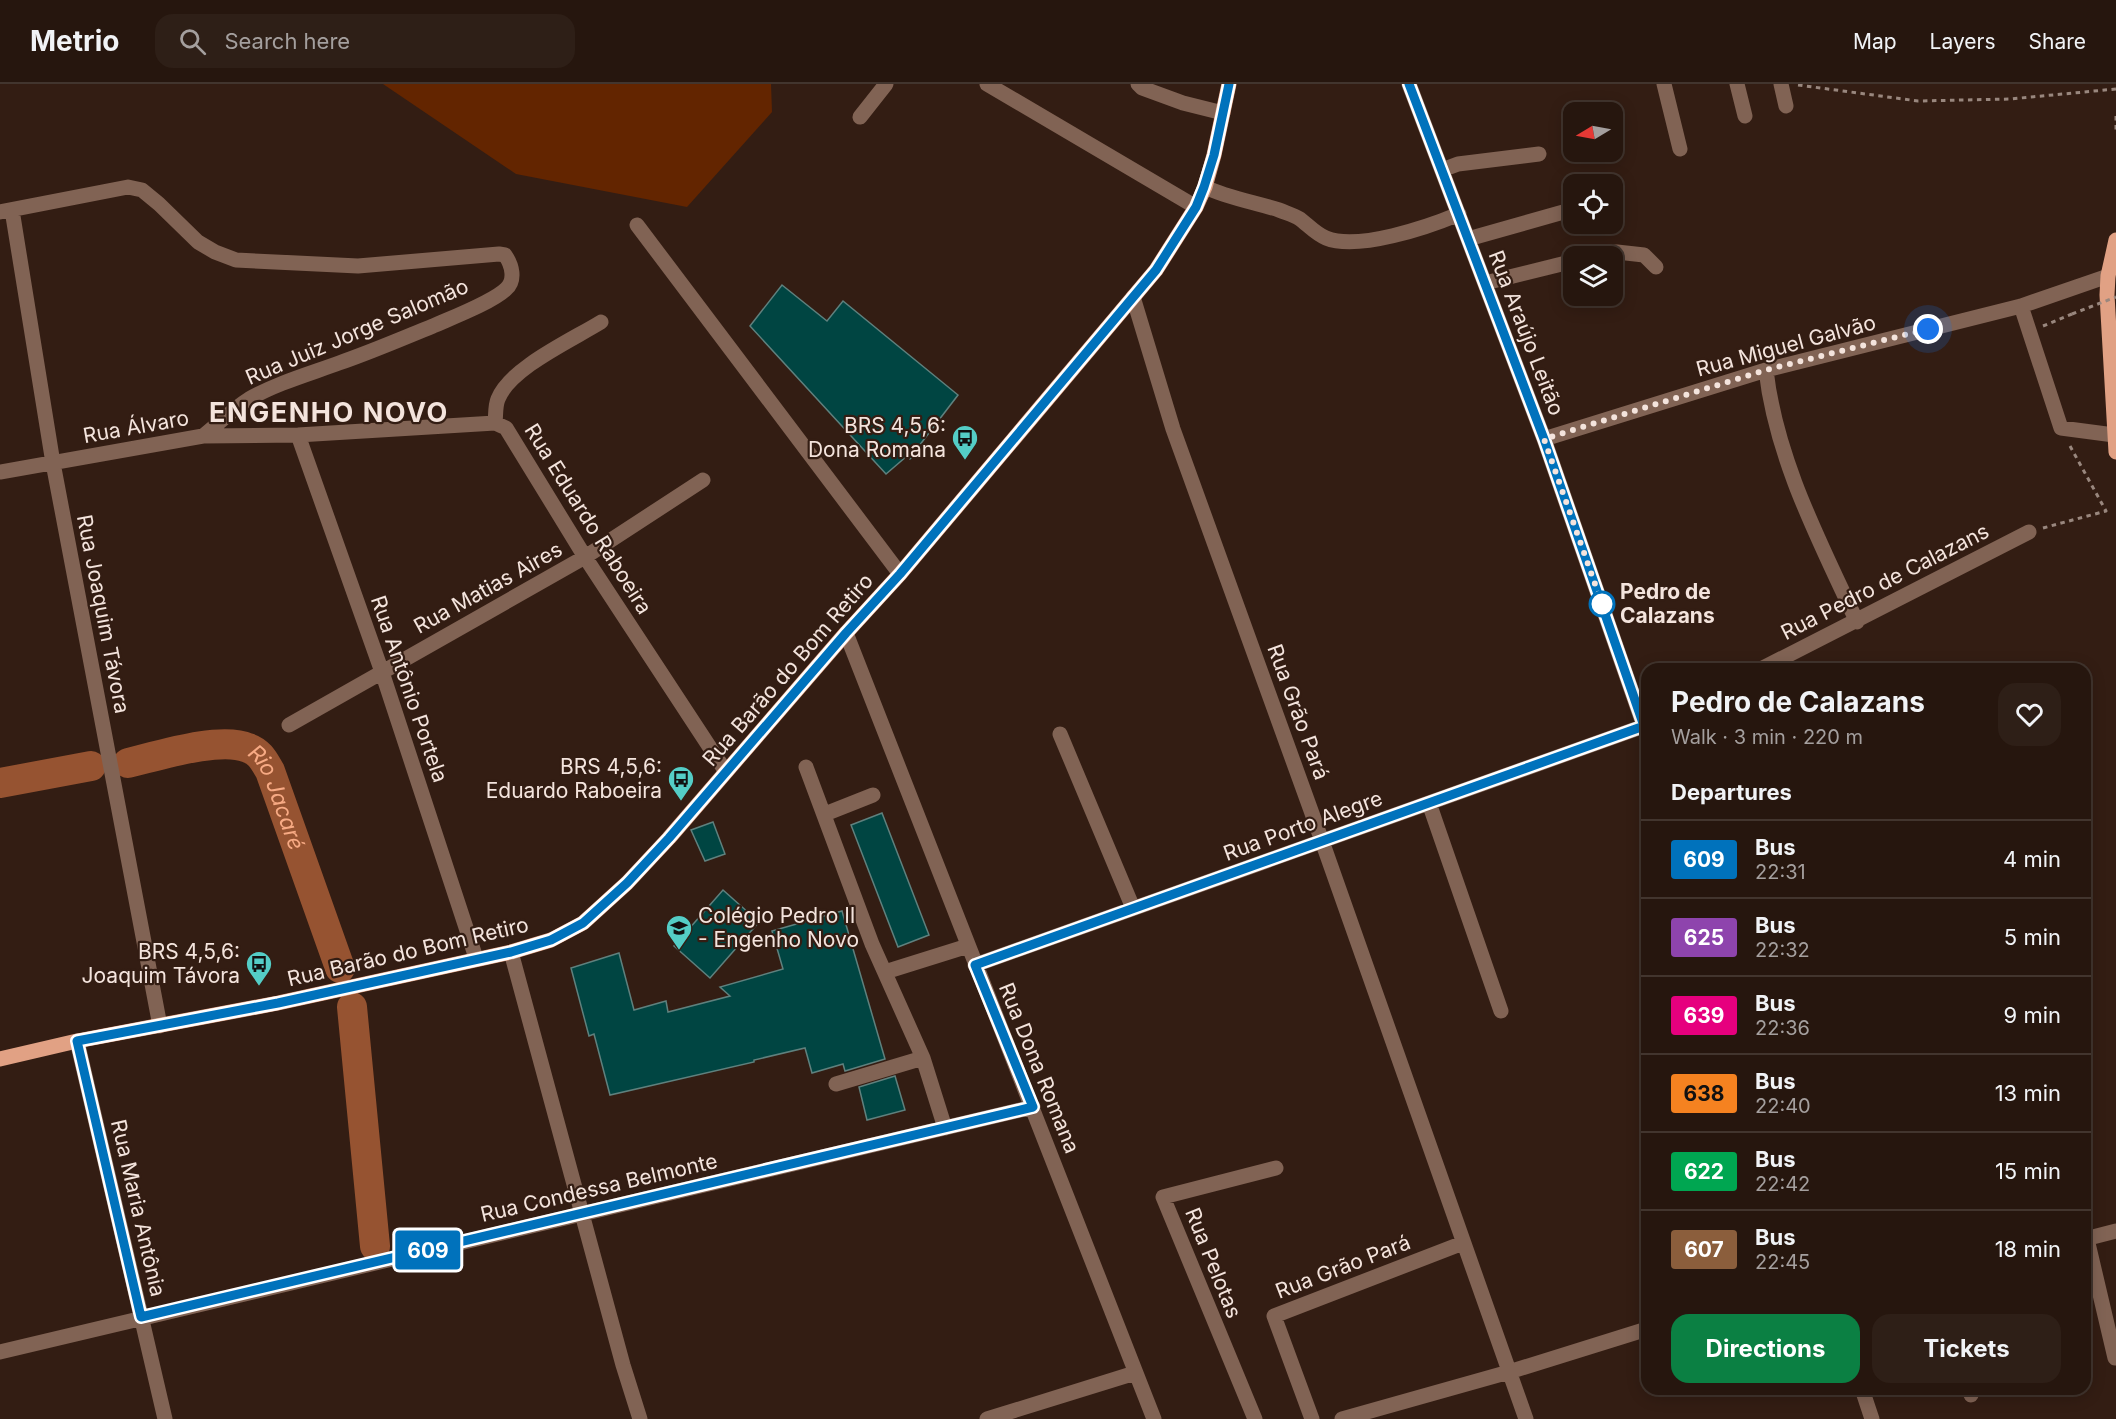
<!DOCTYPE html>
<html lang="en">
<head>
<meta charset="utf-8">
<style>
	:root { --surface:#26160e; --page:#2e1f17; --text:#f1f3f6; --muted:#a49f9e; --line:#42352e; --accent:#0b8043 }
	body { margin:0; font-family:Inter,sans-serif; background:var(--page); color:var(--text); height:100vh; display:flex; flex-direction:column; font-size:22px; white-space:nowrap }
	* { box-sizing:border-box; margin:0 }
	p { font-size:20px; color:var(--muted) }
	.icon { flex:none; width:33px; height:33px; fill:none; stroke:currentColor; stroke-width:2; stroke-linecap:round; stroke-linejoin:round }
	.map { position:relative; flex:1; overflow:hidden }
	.drawer { position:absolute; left:1641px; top:579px; width:450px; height:732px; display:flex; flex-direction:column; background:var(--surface); border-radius:18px; box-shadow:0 3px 15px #0003,0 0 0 2px var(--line) }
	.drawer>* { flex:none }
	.badge { padding:0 12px; border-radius:4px; font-size:21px; line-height:39px }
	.needle { width:39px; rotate:260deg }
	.buttons { position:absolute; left:1563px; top:18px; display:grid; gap:12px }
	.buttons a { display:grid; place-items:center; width:60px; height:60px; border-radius:12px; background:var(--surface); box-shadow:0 3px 15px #0003,0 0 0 2px var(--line); font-size:30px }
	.you { position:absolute; width:30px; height:30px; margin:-15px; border:4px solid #fff; border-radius:50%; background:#1a73e8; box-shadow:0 0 0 9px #1a73e833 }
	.map>.badge { position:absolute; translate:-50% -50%; box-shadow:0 0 0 3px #fff }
	h2 { padding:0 30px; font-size:22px; line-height:54px }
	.round { display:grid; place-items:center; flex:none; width:63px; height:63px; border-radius:18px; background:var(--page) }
	.summary { display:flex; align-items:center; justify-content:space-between; height:102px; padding:0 30px }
	h1 { font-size:28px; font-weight:700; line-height:45px }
	.primary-button { display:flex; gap:12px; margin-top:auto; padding:12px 30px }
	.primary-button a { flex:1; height:69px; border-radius:18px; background:var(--accent); color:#fff; font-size:24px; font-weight:700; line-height:69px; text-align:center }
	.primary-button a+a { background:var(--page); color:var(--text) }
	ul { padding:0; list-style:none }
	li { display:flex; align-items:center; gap:18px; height:78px; padding:0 30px; border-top:2px solid var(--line) }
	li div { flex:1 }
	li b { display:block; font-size:22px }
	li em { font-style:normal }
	li .badge { min-width:66px; font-weight:700; text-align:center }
	header { display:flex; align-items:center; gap:36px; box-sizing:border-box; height:84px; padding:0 30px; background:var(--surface); border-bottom:2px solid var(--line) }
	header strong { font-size:28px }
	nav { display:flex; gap:33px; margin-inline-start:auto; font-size:21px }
	.search { width:420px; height:54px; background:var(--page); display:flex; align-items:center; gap:15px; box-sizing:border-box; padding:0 21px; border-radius:18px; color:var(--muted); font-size:22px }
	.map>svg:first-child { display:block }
	.green { fill:#632500 }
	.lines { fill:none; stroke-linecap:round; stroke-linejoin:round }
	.river { stroke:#965331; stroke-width:30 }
	.building { fill:#004542; stroke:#5f817e; stroke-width:1.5 }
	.path { stroke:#99877e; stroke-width:3; stroke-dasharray:4.5 4.5; stroke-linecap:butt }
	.minor { stroke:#816354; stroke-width:15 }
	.major { stroke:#e1a184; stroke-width:15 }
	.path-bridge { stroke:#99877e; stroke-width:3; stroke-dasharray:4.5 4.5; stroke-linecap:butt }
	.line-casing { stroke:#fff; stroke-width:14 }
	.line { stroke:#0072bc; stroke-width:9 }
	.walk { stroke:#f4e4dd; stroke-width:6; stroke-dasharray:0 10.8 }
	.stop-dot { fill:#fff; stroke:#0072bc; stroke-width:3 }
	.labels { text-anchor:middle; stroke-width:4.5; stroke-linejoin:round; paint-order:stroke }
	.street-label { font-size:21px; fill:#f4e4dd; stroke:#331d13 }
	.poi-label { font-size:21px; fill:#f4e4dd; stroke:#331d13; text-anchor:end }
	.stop-label { font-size:21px; font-weight:bold; fill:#f4e4dd; stroke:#331d13; text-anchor:start }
	.water-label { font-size:22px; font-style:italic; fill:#f7aa84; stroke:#331d13 }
	.district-label { font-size:27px; font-weight:bold; letter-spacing:1.5px; fill:#f4e4dd; stroke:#331d13 }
</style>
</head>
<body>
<header>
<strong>Metrio</strong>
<div class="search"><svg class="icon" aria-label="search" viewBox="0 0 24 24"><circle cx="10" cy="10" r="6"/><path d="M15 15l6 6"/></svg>Search here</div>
<nav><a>Map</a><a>Layers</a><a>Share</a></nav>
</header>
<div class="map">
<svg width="2116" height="1335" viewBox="0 0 2116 1335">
	<rect width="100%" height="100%" fill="#331d13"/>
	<path class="green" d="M383 0H771L772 28 687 123 516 90Z"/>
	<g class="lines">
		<g class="river">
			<path id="s1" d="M128 679C158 672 220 652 248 664 260 668 264 677 270 687L340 884"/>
			<path d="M0 699 91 682"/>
			<path d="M352 923 375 1162"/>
		</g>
	</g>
	<path class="building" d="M782 201 827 237 843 217 958 311 919 362 921 364 910 375 907 372 886 390 750 242Z
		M882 729 929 851 898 863 851 741Z
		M713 738 725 770 705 777 691 746Z
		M723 806 759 838 710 894 674 862Z
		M842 827 885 975 845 987 843 980 812 989 805 964 754 976V978L610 1011 594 950 589 952 571 884 619 869 634 926 666 917 668 928 730 912 720 903 783 885 772 847Z
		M895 992 905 1026 867 1036 859 1003Z"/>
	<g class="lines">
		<path class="path" d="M1798 1 1918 17 2010 15 2116 5
			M2116 32V47
			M2043 242 2072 230
			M2043 444 2106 427 2070 362"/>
		<path class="minor" d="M987 0 1196 123
			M1138 0 1142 4 1183 19 1223 29
			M1409 0 1544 355 1647 651
			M1664 0 1680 65
			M1737 0 1745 32
			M1781 0 1786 22
			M860 33 886 0
			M1442 86 1458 80 1539 70
			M1205 103C1228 114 1254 118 1279 126 1286 129 1294 131 1300 135 1308 141 1316 150 1326 154 1358 167 1428 143 1459 130
			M12 126 53 379 160 942
			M0 128 128 103 142 106 159 120 198 158 215 168 236 176 358 182 499 170 505 171C512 181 516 196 506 205 493 218 451 234 433 242 401 255 371 268 339 279 309 290 277 299 249 315 233 325 218 340 203 352
			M637 141 900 490
			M1468 155 1574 125
			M1595 172 1617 168 1644 171 1656 183
			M1485 199 1574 177
			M1133 213 1173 345 1322 757 1526 1335
			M2021 222 2061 344 2114 351
			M1766 286C1776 375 1820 458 1857 538
			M495 339C496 331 495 322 498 315 510 284 572 256 601 238
			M298 351 382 588 476 874
			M1544 355 1766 286 2021 222 2108 192
			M0 388 203 352 298 351 495 339 506 344 585 473 726 688
			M846 549 1154 1335
			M1761 585 2029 448
			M289 641 585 473 703 396
			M1060 650 1133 824
			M806 683 872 860 923 974 945 1044
			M1429 719 1501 927
			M825 730 873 711
			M511 868 623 1281 640 1335
			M975 881 1647 641
			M885 888 968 862
			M77 957 165 1335
			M836 1000 923 974
			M2085 1155 2116 1147
			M2087 1155 2115 1274
			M0 1268 1033 1023
			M1862 1305 1872 1335
			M1969 1305 1971 1311
			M987 1335 1135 1289
			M1255 1335 1163 1113 1276 1084
			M1312 1335 1274 1232 1463 1159
			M1342 1335 1509 1288 1647 1245"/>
		<path class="major" d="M2116 156 2108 192 2107 211 2116 368
			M0 975 77 957 278 919 511 868 551 856 583 839 627 799 669 754 846 549 900 490 1156 186 1196 123 1205 103 1214 71 1229 0"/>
		<path class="path-bridge" d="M2072 230 2116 213"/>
	</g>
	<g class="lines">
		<g class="line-casing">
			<path id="line" d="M1229 0 1214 71 1204 103 1196 123 1156 186 900 490 846 549 669 754 627 799 583 839 551 856 511 868 278 919 77 957 141 1233 1033 1023 975 881 1644 642 1544 355 1409 0"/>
		</g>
		<use href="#line" class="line"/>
		<path class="walk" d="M1602 520 1544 355 1766 286 1928 245"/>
	</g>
	<defs>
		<g id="bus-pin" transform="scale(1.35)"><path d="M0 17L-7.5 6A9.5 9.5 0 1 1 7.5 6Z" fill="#54cdc6" stroke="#331d13"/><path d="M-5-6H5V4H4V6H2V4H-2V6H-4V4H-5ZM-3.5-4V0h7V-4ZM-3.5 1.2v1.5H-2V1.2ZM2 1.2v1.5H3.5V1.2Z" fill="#111"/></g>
		<g id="school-pin" transform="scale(1.35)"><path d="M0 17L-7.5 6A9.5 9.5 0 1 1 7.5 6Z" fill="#54cdc6" stroke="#331d13"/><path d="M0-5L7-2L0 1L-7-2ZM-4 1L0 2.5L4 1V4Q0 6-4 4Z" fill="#111"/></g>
	</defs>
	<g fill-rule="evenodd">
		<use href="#bus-pin" x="965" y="354"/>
		<use href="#bus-pin" x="681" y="695"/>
		<use href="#school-pin" x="679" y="844"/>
		<use href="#bus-pin" x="259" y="880"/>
	</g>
	<circle class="stop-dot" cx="1602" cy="520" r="12"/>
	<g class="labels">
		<g class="street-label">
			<text transform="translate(357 248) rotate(-23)" y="7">Rua Juiz Jorge Salomão</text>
			<text transform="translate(1526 249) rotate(69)" y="7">Rua Araújo Leitão</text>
			<text transform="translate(1786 262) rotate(-15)" y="7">Rua Miguel Galvão</text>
			<text transform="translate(136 343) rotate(-10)" y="7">Rua Álvaro</text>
			<text transform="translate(588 435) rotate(58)" y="7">Rua Eduardo Raboeira</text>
			<text transform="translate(1885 498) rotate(-27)" y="7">Rua Pedro de Calazans</text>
			<text transform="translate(488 504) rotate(-29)" y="7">Rua Matias Aires</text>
			<text transform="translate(103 530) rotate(79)" y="7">Rua Joaquim Távora</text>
			<text transform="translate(788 586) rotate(-49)" y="7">Rua Barão do Bom Retiro</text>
			<text transform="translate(409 605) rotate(71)" y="7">Rua Antônio Portela</text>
			<text transform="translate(1298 628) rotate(70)" y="7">Rua Grão Pará</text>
			<text transform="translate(1303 742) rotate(-20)" y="7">Rua Porto Alegre</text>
			<text transform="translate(408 868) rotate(-13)" y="7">Rua Barão do Bom Retiro</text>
			<text transform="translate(1039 984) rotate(68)" y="7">Rua Dona Romana</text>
			<text transform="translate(599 1104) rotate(-13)" y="7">Rua Condessa Belmonte</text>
			<text transform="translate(138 1124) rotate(77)" y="7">Rua Maria Antônia</text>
			<text transform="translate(1213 1179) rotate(68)" y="7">Rua Pelotas</text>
			<text transform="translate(1343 1183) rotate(-21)" y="7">Rua Grão Pará</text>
		</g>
		<g class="poi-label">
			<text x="946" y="349">BRS 4,5,6:<tspan x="946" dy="24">Dona Romana</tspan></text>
			<text x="662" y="690">BRS 4,5,6:<tspan x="662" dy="24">Eduardo Raboeira</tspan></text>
			<text x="698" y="839" text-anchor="start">Colégio Pedro II<tspan x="698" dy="24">- Engenho Novo</tspan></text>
			<text x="240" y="875">BRS 4,5,6:<tspan x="240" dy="24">Joaquim Távora</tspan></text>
		</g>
		<g class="stop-label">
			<text x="1620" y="515">Pedro de<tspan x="1620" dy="24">Calazans</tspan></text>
		</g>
		<g class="water-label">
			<text dy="8" stroke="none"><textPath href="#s1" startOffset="182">Rio Jacaré</textPath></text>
		</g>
		<g class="district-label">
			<text x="329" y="338">ENGENHO NOVO</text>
		</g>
	</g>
</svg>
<div class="buttons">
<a><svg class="needle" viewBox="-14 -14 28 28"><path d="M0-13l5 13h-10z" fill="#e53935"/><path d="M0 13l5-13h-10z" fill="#a49f9e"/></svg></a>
<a><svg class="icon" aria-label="locate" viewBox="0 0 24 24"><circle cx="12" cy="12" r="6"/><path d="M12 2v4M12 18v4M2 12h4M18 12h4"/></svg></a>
<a><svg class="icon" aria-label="layers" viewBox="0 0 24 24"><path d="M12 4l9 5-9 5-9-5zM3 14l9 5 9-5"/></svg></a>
</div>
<div class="you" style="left:1928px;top:245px"></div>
<b class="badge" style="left:428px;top:1166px;background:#0072bc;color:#fff">609</b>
<section class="drawer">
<div class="summary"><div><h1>Pedro de Calazans</h1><p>Walk · 3 min · 220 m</p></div><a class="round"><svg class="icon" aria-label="heart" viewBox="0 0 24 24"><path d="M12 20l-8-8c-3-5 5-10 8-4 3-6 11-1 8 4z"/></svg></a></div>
<h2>Departures</h2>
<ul>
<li><span class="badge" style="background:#0072bc;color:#fff">609</span><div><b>Bus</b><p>22:31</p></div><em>4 min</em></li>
<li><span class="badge" style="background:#8e44ad;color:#fff">625</span><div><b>Bus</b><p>22:32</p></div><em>5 min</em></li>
<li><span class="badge" style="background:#e6007e;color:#fff">639</span><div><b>Bus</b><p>22:36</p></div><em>9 min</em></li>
<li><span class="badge" style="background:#f58220;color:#111">638</span><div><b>Bus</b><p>22:40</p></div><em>13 min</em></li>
<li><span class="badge" style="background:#00a651;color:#fff">622</span><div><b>Bus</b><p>22:42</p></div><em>15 min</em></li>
<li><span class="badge" style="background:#8b5e3c;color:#fff">607</span><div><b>Bus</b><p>22:45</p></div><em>18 min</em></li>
</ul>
<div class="primary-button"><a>Directions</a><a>Tickets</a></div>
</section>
</div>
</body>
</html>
